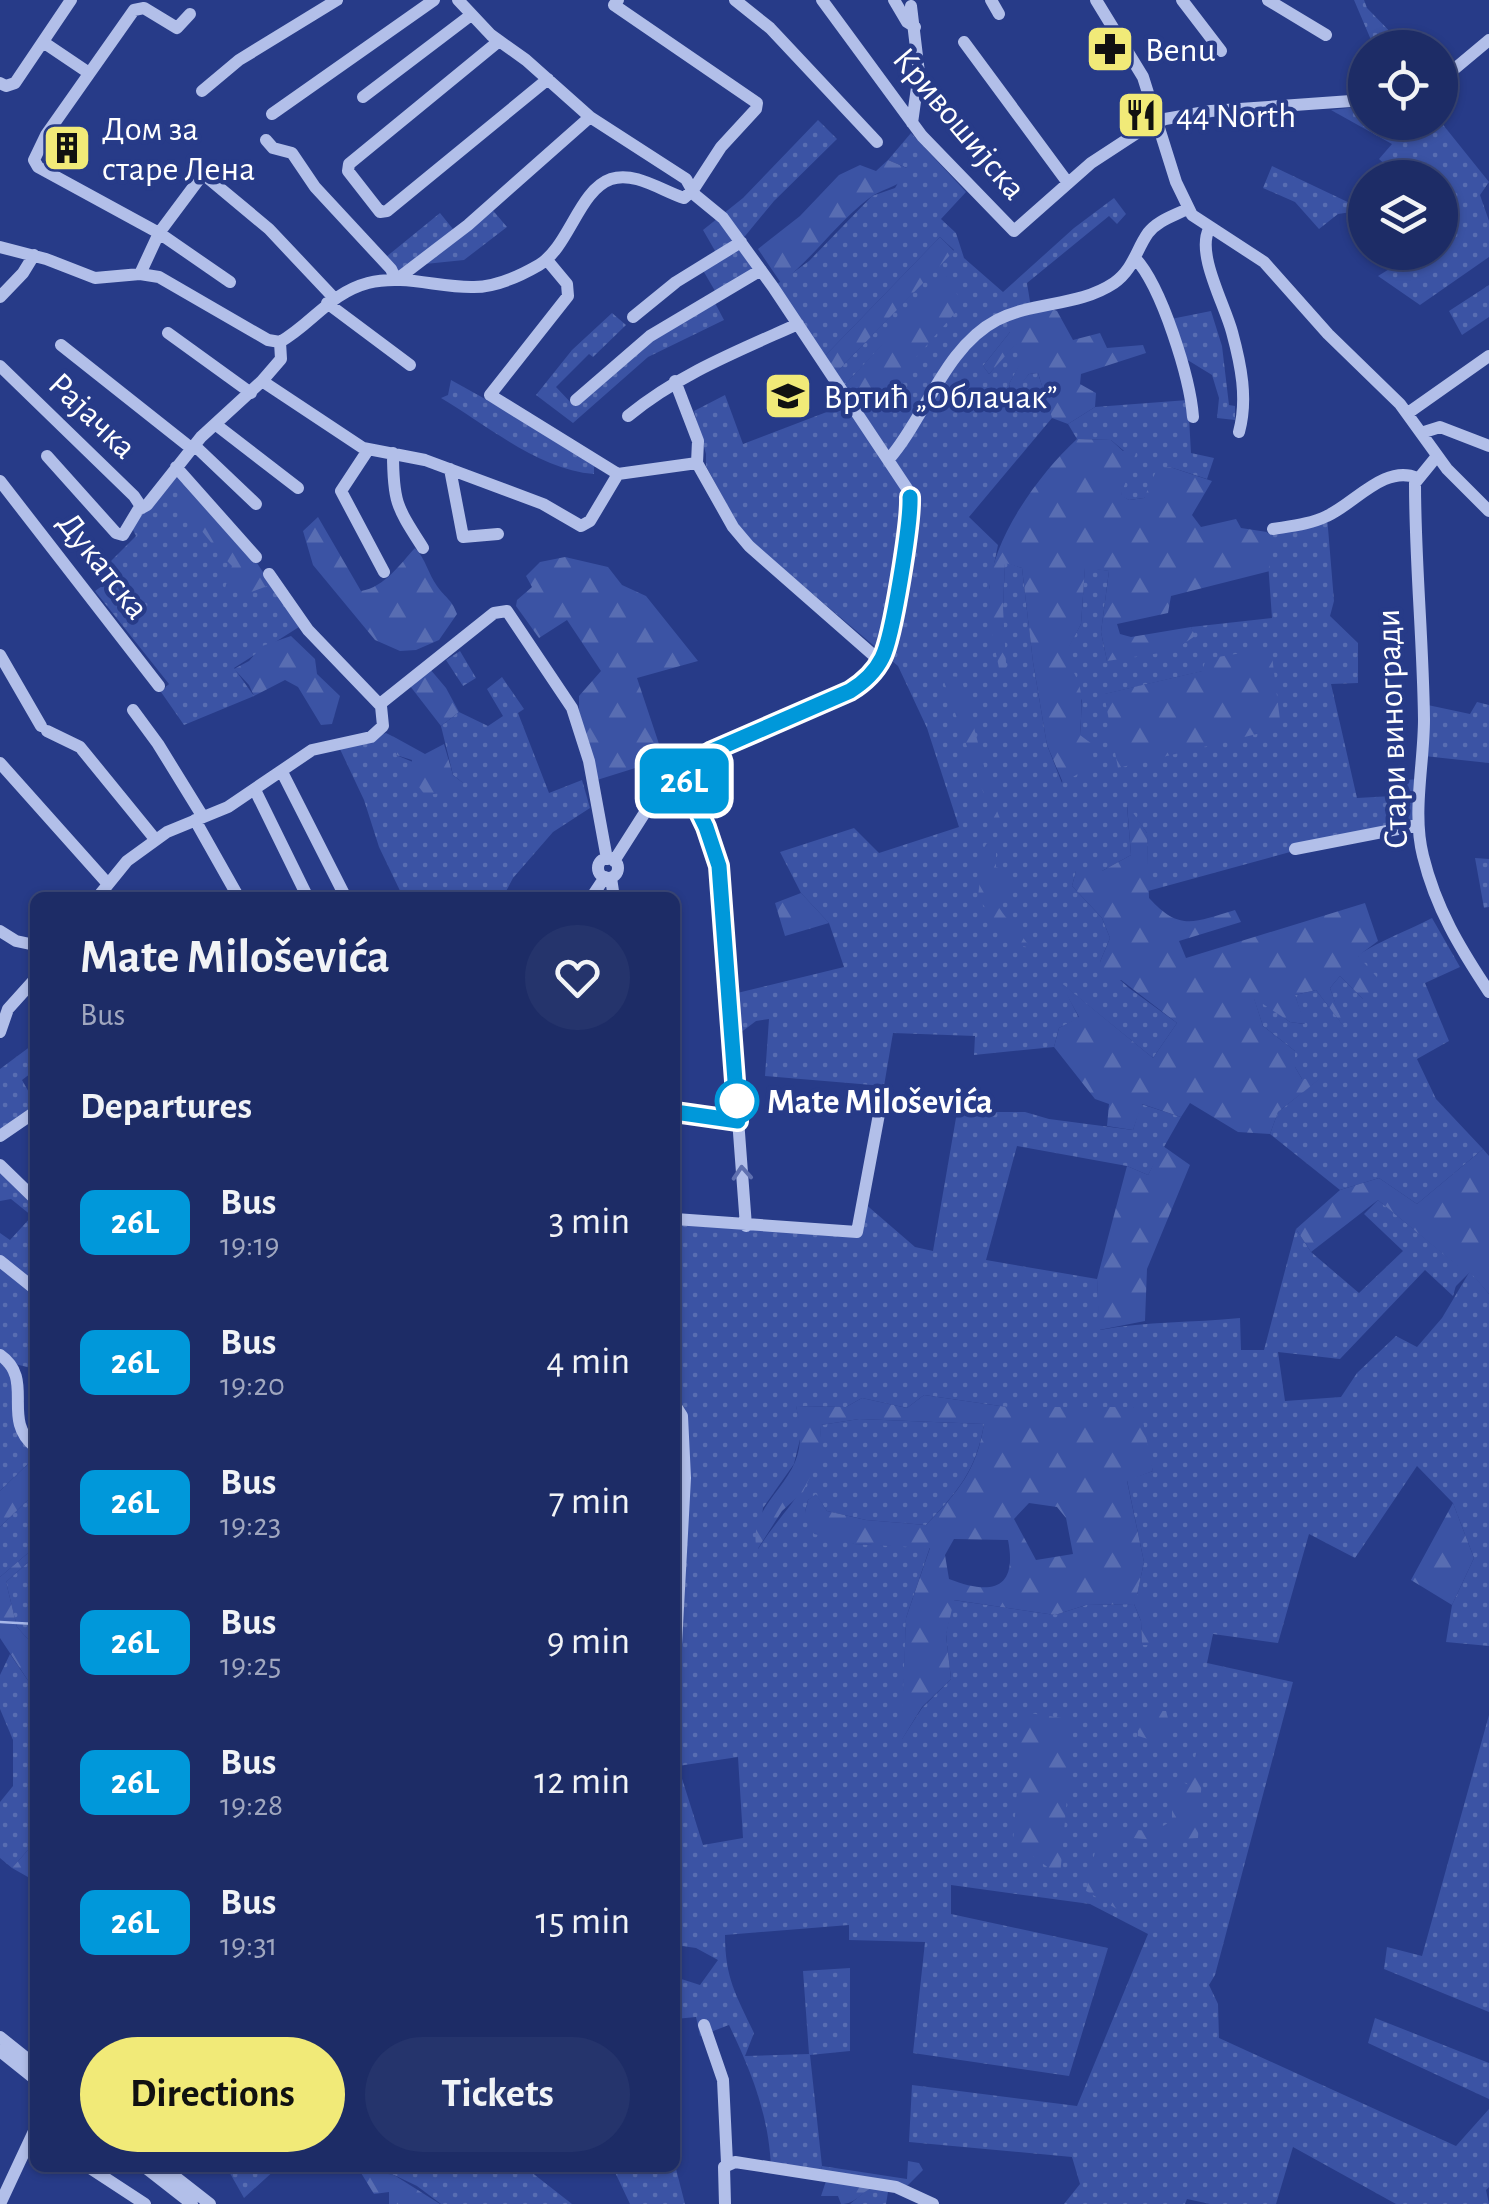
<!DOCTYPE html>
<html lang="en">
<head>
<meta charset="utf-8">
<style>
	:root { --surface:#1d2c66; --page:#25346c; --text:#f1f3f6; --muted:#a0a7bf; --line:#3b487a; --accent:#f1ea78 }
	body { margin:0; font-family:"Alegreya Sans",sans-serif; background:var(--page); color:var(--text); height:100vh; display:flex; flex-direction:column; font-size:38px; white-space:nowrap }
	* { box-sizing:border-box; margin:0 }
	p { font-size:32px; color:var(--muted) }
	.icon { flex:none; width:55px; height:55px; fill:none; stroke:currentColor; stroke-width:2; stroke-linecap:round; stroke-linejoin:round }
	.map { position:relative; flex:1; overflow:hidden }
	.drawer { position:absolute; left:30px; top:892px; width:650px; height:1280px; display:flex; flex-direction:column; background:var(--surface); border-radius:15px; box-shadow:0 2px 8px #0004,0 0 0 2px var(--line) }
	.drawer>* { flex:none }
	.badge { padding:0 20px; border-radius:15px; font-size:35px; line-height:65px }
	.controls { position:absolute; left:1348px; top:30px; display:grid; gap:20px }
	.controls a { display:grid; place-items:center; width:110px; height:110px; border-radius:50%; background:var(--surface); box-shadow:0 2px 8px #0004,0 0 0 2px var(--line); font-size:50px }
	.map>.badge { position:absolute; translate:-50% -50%; box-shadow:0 0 0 5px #fff }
	h2 { padding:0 50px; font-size:38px; line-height:90px }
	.round { display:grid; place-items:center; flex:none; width:105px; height:105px; border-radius:52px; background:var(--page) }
	.headline { display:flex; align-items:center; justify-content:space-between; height:170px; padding:0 50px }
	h1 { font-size:48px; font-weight:700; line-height:75px }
	.primary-button { display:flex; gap:20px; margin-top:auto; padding:20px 50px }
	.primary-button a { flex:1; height:115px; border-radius:60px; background:var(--accent); color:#111; font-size:40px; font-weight:700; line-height:115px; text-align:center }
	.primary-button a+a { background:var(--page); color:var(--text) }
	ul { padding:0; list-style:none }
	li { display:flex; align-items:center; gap:30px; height:140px; padding:0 50px }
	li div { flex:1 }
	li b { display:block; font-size:38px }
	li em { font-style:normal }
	li .badge { min-width:110px; font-weight:700; text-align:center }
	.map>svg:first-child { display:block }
	.grass { fill:url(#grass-dots); fill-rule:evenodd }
	.forest { fill:url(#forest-firs); fill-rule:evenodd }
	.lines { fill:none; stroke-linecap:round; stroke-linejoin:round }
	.stream { stroke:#a7b7e9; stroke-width:2.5 }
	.minor { stroke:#b2bfe9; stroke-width:12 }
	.oneway { stroke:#5f70af }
	.line-casing { stroke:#fff; stroke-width:22 }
	.line { stroke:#0098da; stroke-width:15 }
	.stop-dot { fill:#fff; stroke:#0098da; stroke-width:5 }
	.labels { text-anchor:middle; stroke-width:9; stroke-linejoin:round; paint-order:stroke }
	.poi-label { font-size:35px; fill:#fff; stroke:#273b88; text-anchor:start }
	.street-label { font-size:35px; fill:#fff; stroke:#273b88 }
	.stop-label { font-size:35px; font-weight:bold; fill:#fff; stroke:#273b88; text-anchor:start }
</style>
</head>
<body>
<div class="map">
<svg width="1489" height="2204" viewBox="0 0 1489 2204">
	<defs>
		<pattern id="grass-dots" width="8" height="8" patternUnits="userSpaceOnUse" patternTransform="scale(2.5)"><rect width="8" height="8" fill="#3b53a4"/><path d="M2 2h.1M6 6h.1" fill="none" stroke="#586db2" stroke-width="1.8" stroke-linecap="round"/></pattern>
		<pattern id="forest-firs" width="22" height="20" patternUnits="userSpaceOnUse" patternTransform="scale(2.5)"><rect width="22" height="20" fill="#3b53a4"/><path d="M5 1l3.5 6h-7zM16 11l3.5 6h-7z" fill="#586db2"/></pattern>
	</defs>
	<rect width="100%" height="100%" fill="#273b88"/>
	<path class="grass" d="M1354 0H1364L1367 8 1405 47H1374Z
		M1365 106V122L1440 121 1489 182 1480 195 1489 221V257L1420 305 1378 276 1404 260 1401 253 1440 252V178L1399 177 1379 159 1392 144 1331 110Z
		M818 120 837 139 774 201 741 241 761 270 718 296 701 267 718 256 703 230 743 198Z
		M911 133 966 192 941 219 956 233 964 258 1003 292 1074 228 1114 198 1126 214 1117 224 1109 216 1027 283 1032 314 1010 332 983 366 989 374 1016 343 1025 356 1009 384 1011 395 1029 374 1038 373 1052 418 969 517 998 545 989 589 1003 608 1005 562 1022 568 1033 662 1047 745 1062 783 1080 735 1082 701 1063 657 1081 624 1085 567 1109 571 1101 632 1107 661 1194 636 1191 627 1272 618 1266 534 1273 529 1327 516 1334 601 1330 616 1358 643V683L1331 684 1357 798 1392 796 1404 780 1423 779 1418 825 1312 846 1148 891 1147 833 1127 806 1131 855 1102 871H1076L1072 886 1102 918 1110 938 1100 962 1129 988 1177 1023 1153 1058 1062 984 1079 1018 1059 1028 1054 1047 974 1055 975 1036 893 1033 884 1086 765 1076 769 1019 756 1021 736 1036 733 994 844 967 829 923 801 893 780 852 854 828 879 853 959 827 927 728 898 666 744 536 706 466V454L694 411 725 395 743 444 845 405 862 419 947 276 841 389 832 377 954 250 940 237 821 360 773 287 809 261 872 196 895 188 907 168 888 160ZM1203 671 1281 728 1105 694Z
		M1272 166 1354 205H1365V210L1338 214 1319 229 1295 202 1263 188Z
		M490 207 507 227 464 260 425 264 398 272 386 257 440 213 457 234Z
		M1489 285V317L1462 335 1449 311Z
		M715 303 724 320 648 357 573 423 536 395 572 350 612 313 626 325 593 357 589 354 556 387 574 406 642 345Z
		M1211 311 1222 346 1229 405 1235 406V420L1217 418 1219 398 1212 375 1181 356 1166 320Z
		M451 380 600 463 594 467V474C539 470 487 425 441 398L448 395Z
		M1188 400 1191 453 1214 458 1207 479 1170 467 1144 498 1129 500 1121 496 1124 451 1111 440 1077 439 1068 424 1095 407Z
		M175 472 257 563 299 627 234 668 254 696 184 725 161 692 169 684 95 591 112 579 103 569 136 536 132 528Z
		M460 651 476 678 463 686 446 660Z
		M502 677 524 709 518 713 549 793 582 780 590 808 553 832 513 878 503 897H403L379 847 364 800 339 747 386 733 396 738V755L463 783 453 775 441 726 459 712 488 726 503 716 487 689Z
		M1477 702 1489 705V763L1424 756 1423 704 1470 714Z
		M1475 858 1489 859V907L1484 908Z
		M1432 918 1460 967 1425 983 1449 1041 1417 1059 1436 1099 1483 1149 1417 1204 1379 1178 1340 1190 1270 1134 1278 1112 1319 1079H1302L1295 1067V1051L1263 1026 1253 996 1290 1022 1304 1024 1295 995 1316 990 1342 1024 1330 988 1340 976 1363 999 1358 955C1381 940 1407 931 1432 918Z
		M35 1043V1070L22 1080 35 1103V1112L0 1137V1069Z
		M1141 1104 1181 1117 1148 1175 1127 1166 1017 1146 986 1260 1097 1279 1100 1330C1147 1321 1193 1323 1240 1318L1241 1350H1264L1296 1229 1311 1252 1359 1293 1403 1251 1364 1214 1378 1200 1461 1268 1453 1296 1425 1270 1340 1359 1278 1352 1285 1401 1341 1397 1357 1373 1396 1336 1417 1347 1442 1318 1470 1271 1489 1294V1646L1446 1642 1452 1605 1474 1558 1453 1503 1417 1466 1355 1558 1309 1534 1278 1643 1213 1634 1207 1663 1293 1682 1215 1975 1209 1985 1218 2004 1219 2038 1456 2146 1489 2109V2187L1486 2190 1489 2204H1396L1293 2147 1276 2204H1210L1187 2199 1185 2204H1064L1080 2184 1072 2157 909 2142 912 2085 1077 2106 1148 1934 1090 1904 951 1885V1914L1108 1948 1069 2076 913 2053 925 1942 849 1940V1925L725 1935C725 1978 736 1995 754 2033L745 2056 809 2054 803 1971 850 1968V2051L810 2055 822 2166 819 2176 771 2168C769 2115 751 2071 729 2025L700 2036 696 2017 675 2019V1977L700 1985 718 1960 696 1948 675 1945V1219L857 1232 863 1202 915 1247 933 1251 957 1112H1025L1049 1119 1133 1130ZM924 1395 1007 1407H1133L1153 1471 1127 1480 1144 1562 1137 1595 1149 1644 1142 1645 1141 1621 1134 1604 1086 1605 1055 1615 953 1600 946 1634 951 1679 922 1708 902 1739 906 1618 930 1547 854 1544 805 1512 808 1500 816 1495 827 1511 866 1520 926 1525C958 1491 976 1471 984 1424L859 1419 821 1425C819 1485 788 1502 758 1549L763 1508 794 1464 802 1431 796 1406 846 1407 862 1398 907 1408ZM738 1757 743 1838 703 1845 678 1766Z
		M0 1165 35 1199V1369L11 1363C21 1403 0 1416 35 1447V1457L0 1491V1233L10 1240 32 1216 11 1199 0 1201Z
		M35 1493V1547L0 1577V1527Z
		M35 1556V1647L17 1627 6 1582Z
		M10 1654 35 1691V1842L12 1868 0 1858V1802L13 1786V1740L0 1709V1675Z
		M1489 1715V2012L1384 1969 1387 1947 1422 1956Z
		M1375 2018 1489 2063V2099L1368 2043Z
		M675 2165 685 2204H630L613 2168Z
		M227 2168H277L244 2198Z
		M385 2168H526L572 2204H441L417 2186 394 2175 381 2173Z
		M889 2186 886 2204H850L868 2189Z"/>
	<path class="forest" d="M888 160 907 168 910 176C897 187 881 189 868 199 836 224 813 258 781 283L758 249 800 216 839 175 860 165 876 171Z
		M940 237 954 251 832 377 821 360Z
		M946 275 963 304 862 419 841 389Z
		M1045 306 1057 311 1073 340 1100 333 1107 348 1143 345 1146 353 1081 374 1080 384 1096 393 1095 407 1068 424 1052 418 1038 373 1029 374 1012 396 1009 384 1024 356 1016 344 989 374 983 366 1010 332V314Z
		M1077 439 1111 440 1123 451 1137 450 1121 495 1129 500 1144 498 1157 469 1170 467 1212 481 1192 515 1201 527 1236 519 1241 528 1267 532 1270 571 1171 596 1168 613 1117 624 1120 634 1131 637 1191 627 1195 636 1173 651 1107 661 1101 632 1109 571 1085 568 1081 624 1064 657C1086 687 1082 699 1080 735L1092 744 1094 764 1063 783 1047 745 1033 662 1022 568 1005 563 1003 608 1007 681 1002 682C996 653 988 620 989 590 992 538 1040 473 1077 439Z
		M182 483 221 523 270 585 243 595 225 588 232 566C211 545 197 523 177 501Z
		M318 517 361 591C385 587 400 564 415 548 426 559 428 574 437 586 446 599 451 598 457 614L439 640 416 650 400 651 375 640 313 565 303 531Z
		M565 557 608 567 622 585 646 596 698 661 637 678 664 759 597 780 579 711V696L601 671 567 620 539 638 516 606 517 600 532 587 526 576 540 562Z
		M291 636 315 659 317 674 340 696 332 724 321 725 298 687 285 680 254 696 249 685 234 669 249 661 262 646Z
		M1271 648 1281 728 1118 768 1104 694 1202 671 1206 659Z
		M430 669 446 688 459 712 441 726 410 686Z
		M942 676 961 677 993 801 1005 831 996 828Z
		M396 738 425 754 444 744 453 775 463 783 451 792 425 795 410 775 412 760 396 755Z
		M1127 804 1147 833 1149 898C1180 932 1194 922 1235 910L1241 922 1179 941 1186 958 1365 903 1378 941 1358 956 1383 984 1363 999 1340 976 1330 988 1344 1027 1316 990 1295 995 1305 1024 1290 1022 1254 998 1263 1026 1295 1051V1067L1302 1079 1321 1078 1278 1112 1270 1134 1238 1132 1190 1103 1181 1117 1142 1104 1133 1130 1107 1126 1109 1104 1095 1099 1054 1047 1059 1028 1079 1017 1059 981 1153 1058 1177 1023 1121 980 1104 981 1100 962 1110 938 1102 918 1072 886 1076 871H1102L1131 855Z
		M987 843 996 849V867L1006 871 1010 888 995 901C1005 920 1020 930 1030 948L1016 944 994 921 978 897 981 871 978 857Z
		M801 893 829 923 785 936 775 903Z
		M1163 1146 1190 1165 1147 1269 1145 1321 1099 1330 1097 1279 1127 1166 1148 1175Z
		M1483 1149 1489 1156V1294L1470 1272 1455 1287 1460 1268 1378 1200 1311 1252 1296 1229 1340 1190 1379 1178 1417 1204Z
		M924 1395 1007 1407H1133L1142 1416 1153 1471 1127 1481 1144 1562 1137 1595 1150 1602 1149 1645H1142L1141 1621 1134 1604 1086 1605 1055 1615 954 1600 946 1635 951 1679 922 1707 901 1741 906 1618 930 1548 854 1544 814 1534 805 1512 808 1500 816 1494 827 1511 866 1520 926 1525C958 1492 977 1470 984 1424L859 1419 821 1425 820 1455 803 1492 782 1511 757 1550C748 1512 782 1493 795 1462 803 1443 800 1425 796 1406L846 1407 862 1398 907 1408ZM1029 1503 1057 1507 1066 1518 1073 1554 1036 1560 1014 1519ZM954 1539 1008 1540C1018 1591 990 1595 949 1579L945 1555Z
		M35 1457V1493L0 1527V1491Z
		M1453 1503 1474 1558 1452 1605 1411 1580Z
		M35 1547V1556L6 1582 17 1627 35 1647V1691L0 1638V1577Z
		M1137 1710 1166 1711 1172 1733 1155 1741 1138 1736Z
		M1023 1712 1074 1720 1060 1876 1013 1842Z
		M1204 1746 1198 1838 1156 1840 1122 1837 1105 1849 1096 1883 1108 1892 1122 1880V1912L1086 1891 1100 1830C1127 1825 1149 1839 1172 1820V1799L1168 1786 1178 1780 1189 1785 1197 1749Z
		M35 1842V1881L12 1868Z
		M908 2161 919 2163 923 2170 908 2185C896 2185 884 2184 872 2188 860 2193 856 2204 841 2204L838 2196H821L827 2178 819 2176 822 2166 907 2179Z
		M358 2168H385L382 2173 394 2175 440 2204H389V2192L374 2194Z"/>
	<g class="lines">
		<path class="stream" d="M0 1622 35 1624"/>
		<path class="minor" d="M458 0 491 35 526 60 590 117 686 179 695 195 723 218 773 287 908 490 910 507 891 628 880 661 857 686 712 751 679 771 651 803 614 861
			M618 0 614 5 757 103 756 109 721 147 693 190
			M735 0 770 28 877 142
			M822 0 922 136 1014 231 1091 163 1143 129 1165 119 1211 111 1365 100
			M894 0 907 22 915 27
			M991 0 999 14
			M1096 0 1143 77 1176 182 1192 215 1264 262 1328 334 1400 404 1447 469 1489 511
			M1182 0 1221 51
			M1268 0 1326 35
			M911 6 919 73 912 123
			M190 14 177 28 144 8 134 10 46 135 34 160 38 167 159 233 230 282
			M499 41 349 164 348 171 380 212 387 211 548 79
			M43 42 89 73
			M964 42 1068 183
			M1440 81 1489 40
			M0 83 6 86 15 83 71 0
			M202 91 239 60 337 0
			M363 97 471 15
			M272 114 434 0
			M266 140 273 148 292 153 315 187 391 269 396 280 468 225 590 117
			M1209 229C1196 254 1225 305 1232 332 1241 365 1248 399 1239 432
			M0 247 46 259 95 278 140 274 159 277 268 340 280 342
			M1135 258C1162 287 1190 378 1193 417
			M547 260 567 284 568 296 490 395 618 474
			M140 274 159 233 203 174 269 229 334 298
			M0 297 23 273 34 255
			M327 303 410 365
			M633 317 676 282 741 242
			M168 333 251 393
			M280 342C312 324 330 293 368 283 404 274 439 288 474 287 496 287 520 276 539 265 569 247 579 190 611 179 635 171 662 191 684 198L693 190
			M61 345 191 448
			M0 366 134 496 142 508
			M262 381 363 448 425 460 543 504 581 526 590 521 618 474 697 463
			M675 381 698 441 697 463
			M576 400 650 336 761 270
			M1408 413 1489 356
			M628 416C679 374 738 351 798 324
			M215 424 298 488
			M1421 433 1440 427 1489 446
			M194 445 256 504
			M368 450 341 491 384 572
			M393 453C393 503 397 507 423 548
			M47 456 116 533 123 535 138 510 147 505 201 437 262 381 281 359 280 342
			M1437 456 1415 483C1415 562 1423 640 1424 719 1424 764 1412 813 1423 856 1436 909 1460 948 1489 992
			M889 459C925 418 945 347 997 320 1034 301 1078 307 1114 283 1133 270 1136 250 1148 233 1158 220 1174 216 1187 209
			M697 463 733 527 749 546 880 661
			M176 467 256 557
			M450 469 463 537 498 534
			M0 481 159 686
			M1273 529C1291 526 1311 524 1327 516 1354 504 1385 464 1417 478
			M0 655 41 726
			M380 704 494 613 507 611 572 708 589 761 607 859
			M133 710 158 744 203 817
			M47 731 80 747 155 839
			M0 763 108 884
			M679 771 706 827 719 866 746 1226
			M282 772 346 898
			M255 790 308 898
			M195 820 239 898
			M1295 849 1418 825
			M598 868a10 10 0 1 1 20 0a10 10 0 1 1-20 0Z
			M611 878 614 898
			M97 898 127 861 167 832 228 807 312 750 371 737 383 726 381 706 308 630 269 574
			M591 898 605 877
			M0 931 16 941 35 945
			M0 1032 8 1009 35 979
			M675 1112 738 1121
			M0 1136 35 1112
			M0 1165 35 1199
			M675 1219 857 1232 882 1098
			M0 1261 35 1289
			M0 1355C36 1380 0 1419 35 1447
			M675 1405 682 1416 685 1478 675 1663
			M704 2025 723 2080 727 2163
			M0 2037 35 2065
			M0 2051 35 2079
			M90 2168 145 2204
			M146 2168 192 2204
			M164 2168 210 2204
			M0 2204 35 2129
			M725 2204 724 2167 735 2162 896 2187 933 2204"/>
	</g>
	<defs><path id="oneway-chevron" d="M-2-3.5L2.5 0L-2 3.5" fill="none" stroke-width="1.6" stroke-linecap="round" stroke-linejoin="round" transform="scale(2.5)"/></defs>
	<use class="oneway" href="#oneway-chevron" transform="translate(742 1173) rotate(-94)"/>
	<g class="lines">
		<g class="line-casing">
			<path id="line" d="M675 1112 738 1121 719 866 706 827 679 771 712 751 850 691C863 683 875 672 882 658 893 637 911 522 910 497"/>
		</g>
		<use href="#line" class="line"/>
	</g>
	<defs>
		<g id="pharmacy-square" transform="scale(2.5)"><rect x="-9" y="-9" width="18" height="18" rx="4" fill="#f1ea78" stroke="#273b88"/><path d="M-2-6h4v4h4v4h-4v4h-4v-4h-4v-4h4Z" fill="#111"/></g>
		<g id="restaurant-square" transform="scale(2.5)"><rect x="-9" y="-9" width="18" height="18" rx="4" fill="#f1ea78" stroke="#273b88"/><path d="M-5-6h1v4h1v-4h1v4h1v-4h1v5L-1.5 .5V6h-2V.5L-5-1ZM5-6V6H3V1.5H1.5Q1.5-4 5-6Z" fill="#111"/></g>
		<g id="building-square" transform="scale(2.5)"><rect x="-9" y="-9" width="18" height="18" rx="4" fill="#f1ea78" stroke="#273b88"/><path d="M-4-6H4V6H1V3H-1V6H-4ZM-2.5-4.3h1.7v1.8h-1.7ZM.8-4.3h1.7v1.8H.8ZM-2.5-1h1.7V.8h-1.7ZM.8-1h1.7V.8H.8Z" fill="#111"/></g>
		<g id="school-square" transform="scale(2.5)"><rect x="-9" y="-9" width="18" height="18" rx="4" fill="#f1ea78" stroke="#273b88"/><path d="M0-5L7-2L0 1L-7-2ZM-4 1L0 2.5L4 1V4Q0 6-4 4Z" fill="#111"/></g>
	</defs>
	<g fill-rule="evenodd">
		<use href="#pharmacy-square" x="1110" y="49"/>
		<use href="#restaurant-square" x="1141" y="115"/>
		<use href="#building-square" x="67" y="148"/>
		<use href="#school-square" x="788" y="396"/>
	</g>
	<circle class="stop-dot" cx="737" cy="1101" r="20"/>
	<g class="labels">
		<g class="poi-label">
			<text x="1145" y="61">Benu</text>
			<text x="1176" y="127">44 North</text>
			<text x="102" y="140">Дом за<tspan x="102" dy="40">старе Лена</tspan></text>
			<text x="823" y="408">Вртић „Облачак”</text>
		</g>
		<g class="street-label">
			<text transform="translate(960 123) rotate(50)" y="12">Кривошијска</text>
			<text transform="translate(93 415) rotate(44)" y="12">Рајачка</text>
			<text transform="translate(104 565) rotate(52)" y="12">Дукатска</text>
			<text transform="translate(1391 729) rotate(-92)" y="12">Стари виногради</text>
		</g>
		<g class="stop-label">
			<text x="767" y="1113">Mate Miloševića</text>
		</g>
	</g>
</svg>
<div class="controls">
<a><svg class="icon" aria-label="locate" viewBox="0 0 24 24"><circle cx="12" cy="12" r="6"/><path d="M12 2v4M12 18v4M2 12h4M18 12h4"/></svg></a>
<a><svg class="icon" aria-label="layers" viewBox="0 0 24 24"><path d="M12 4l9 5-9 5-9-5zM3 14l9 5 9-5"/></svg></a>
</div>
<b class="badge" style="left:684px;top:781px;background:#0098da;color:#fff">26L</b>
<section class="drawer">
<div class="headline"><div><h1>Mate Miloševića</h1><p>Bus</p></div><a class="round"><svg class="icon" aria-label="heart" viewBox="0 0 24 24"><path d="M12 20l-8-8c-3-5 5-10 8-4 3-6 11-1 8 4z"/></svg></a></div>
<h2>Departures</h2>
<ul>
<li><span class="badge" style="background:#0098da;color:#fff">26L</span><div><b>Bus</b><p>19:19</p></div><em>3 min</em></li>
<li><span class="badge" style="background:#0098da;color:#fff">26L</span><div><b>Bus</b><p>19:20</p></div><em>4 min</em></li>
<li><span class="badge" style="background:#0098da;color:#fff">26L</span><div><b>Bus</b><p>19:23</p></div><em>7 min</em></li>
<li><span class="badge" style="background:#0098da;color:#fff">26L</span><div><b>Bus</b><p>19:25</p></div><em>9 min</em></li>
<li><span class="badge" style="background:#0098da;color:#fff">26L</span><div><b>Bus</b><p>19:28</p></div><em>12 min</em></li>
<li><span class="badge" style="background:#0098da;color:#fff">26L</span><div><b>Bus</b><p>19:31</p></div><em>15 min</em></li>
</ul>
<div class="primary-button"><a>Directions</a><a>Tickets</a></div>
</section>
</div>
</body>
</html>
